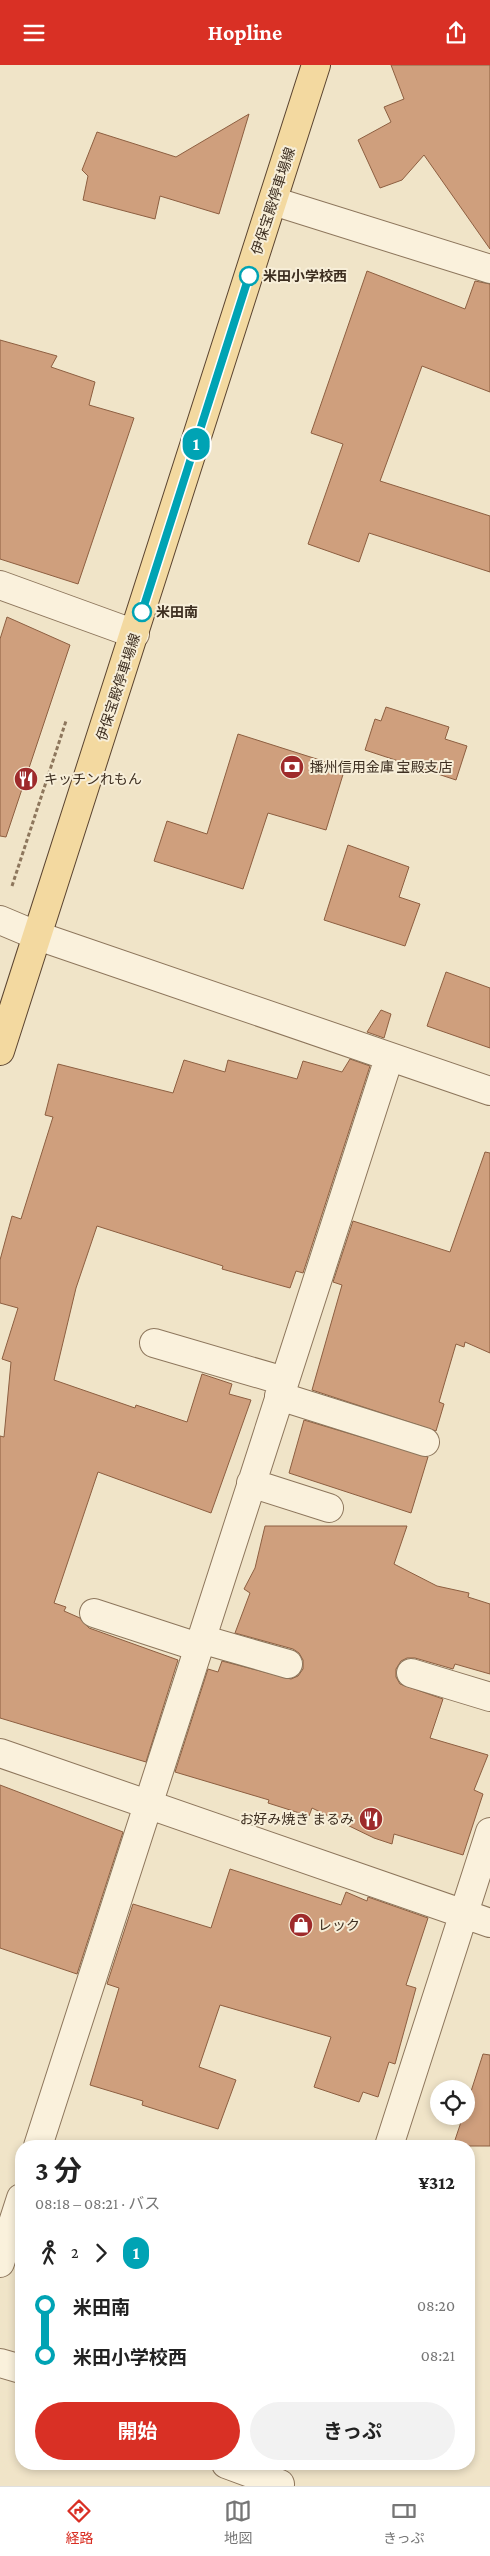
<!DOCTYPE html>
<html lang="ja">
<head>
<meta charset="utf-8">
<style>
	:root { --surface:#fff; --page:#f2f2f2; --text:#222; --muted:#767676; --line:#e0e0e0; --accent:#d93025 }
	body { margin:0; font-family:"Crimson Pro","Noto Sans JP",serif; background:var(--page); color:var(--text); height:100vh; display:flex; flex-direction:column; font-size:19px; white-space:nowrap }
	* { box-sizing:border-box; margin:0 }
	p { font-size:16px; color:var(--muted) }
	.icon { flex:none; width:28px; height:28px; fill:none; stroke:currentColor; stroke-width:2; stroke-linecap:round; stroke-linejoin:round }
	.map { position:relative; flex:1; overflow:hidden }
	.panel { position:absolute; left:15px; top:2075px; width:460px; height:330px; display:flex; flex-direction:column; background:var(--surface); border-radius:20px; box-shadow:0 2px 8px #0003 }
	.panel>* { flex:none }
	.badge { padding:0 10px; border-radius:16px; font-size:18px; line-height:32px }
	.controls { position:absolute; left:430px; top:2015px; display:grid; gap:10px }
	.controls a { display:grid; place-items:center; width:45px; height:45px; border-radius:50%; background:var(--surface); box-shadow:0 2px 8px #0003; font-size:25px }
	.map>.badge { position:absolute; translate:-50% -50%; box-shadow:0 0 0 2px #fff }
	.legs { display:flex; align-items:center; gap:8px; height:55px; padding:0 20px; font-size:16px }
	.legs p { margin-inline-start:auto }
	.head { display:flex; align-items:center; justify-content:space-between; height:85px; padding:0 20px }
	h1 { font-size:28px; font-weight:700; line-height:38px }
	.action { display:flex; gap:10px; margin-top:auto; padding:10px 20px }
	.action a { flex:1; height:58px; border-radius:30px; background:var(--accent); color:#fff; font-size:20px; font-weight:700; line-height:58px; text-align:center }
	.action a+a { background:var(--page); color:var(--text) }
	ul { padding:0 20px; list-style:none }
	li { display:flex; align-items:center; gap:18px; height:50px; font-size:19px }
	li i { display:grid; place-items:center; width:8px; height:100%; margin:0 6px; background:currentColor }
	li i::after { content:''; width:12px; height:12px; margin:-6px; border:4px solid; border-radius:50%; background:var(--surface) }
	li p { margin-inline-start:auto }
	li:first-child i { background:linear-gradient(#0000 50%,currentColor 0) }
	li:last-child i { background:linear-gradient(currentColor 50%,#0000 0) }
	header { display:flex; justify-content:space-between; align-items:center; height:65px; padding:0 20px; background:var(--accent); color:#fff; font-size:22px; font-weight:700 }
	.menu { display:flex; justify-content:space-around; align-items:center; height:70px; border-top:1px solid var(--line); background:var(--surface); font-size:14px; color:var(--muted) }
	.menu a { display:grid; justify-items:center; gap:2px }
	.menu .selected { color:var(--accent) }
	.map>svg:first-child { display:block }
	.building { fill:#cf9f7d; stroke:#8d5f41 }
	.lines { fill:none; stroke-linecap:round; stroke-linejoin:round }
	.minor-casing { stroke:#8d765c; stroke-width:30 }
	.major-casing { stroke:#5b4430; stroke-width:30 }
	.path { stroke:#8d765c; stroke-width:3; stroke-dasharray:4 2.5; stroke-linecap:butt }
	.minor { stroke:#faf1dc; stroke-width:28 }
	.major { stroke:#f3d9a0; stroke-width:28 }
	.line-1-casing { stroke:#fff; stroke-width:11 }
	.line-1 { stroke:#00a3b4; stroke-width:8 }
	.stop-1-dot { fill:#fff; stroke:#00a3b4; stroke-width:2.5 }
	.labels { text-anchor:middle; stroke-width:4; stroke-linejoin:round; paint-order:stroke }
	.street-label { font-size:14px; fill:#3d2e20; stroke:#f7eed8 }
	.stop-label { font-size:14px; font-weight:bold; fill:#3d2e20; stroke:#f7eed8; text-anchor:start }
	.poi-label { font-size:14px; fill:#3d2e20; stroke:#f7eed8; text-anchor:start }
</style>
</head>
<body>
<header><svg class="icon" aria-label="menu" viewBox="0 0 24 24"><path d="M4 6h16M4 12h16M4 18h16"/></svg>Hopline<svg class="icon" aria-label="share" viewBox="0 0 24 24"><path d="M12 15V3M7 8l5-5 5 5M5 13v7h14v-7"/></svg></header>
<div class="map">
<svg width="490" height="2421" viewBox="0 0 490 2421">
	<rect width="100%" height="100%" fill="#f0e4c8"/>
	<path class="building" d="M391 0H490V184L424 90 402 115 380 123 358 75 391 57 384 42 404 34Z
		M249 49 219 149 160 131 155 154 83 135 88 111 82 105 97 67 176 92Z
		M367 206 465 244 475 216 490 219V327L422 301 380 416 490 451V507L369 468 359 497 308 479 343 379 311 368Z
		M0 275 57 291 51 302 95 317 89 340 134 353 78 519 0 494Z
		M7 552 70 580 6 772 0 771V574Z
		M386 642 449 662 445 674 467 681 456 715 365 685 375 654 381 656Z
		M238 669 345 703 326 765 268 748 243 824 154 796 167 756 207 769Z
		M348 780 409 802 399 832 420 839 405 881 324 855Z
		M446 907 490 923V983L427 961Z
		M381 945 391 949 384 973 367 967Z
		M350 994 370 1001 303 1208 296 1206 290 1223 222 1204 223 1201 97 1161 76 1223 54 1315 135 1343 136 1340 187 1357 202 1309 232 1319 229 1329 251 1335 211 1448 98 1407 54 1538 66 1542 64 1546 80 1553 89 1563 178 1595 146 1697 0 1653V1371L4 1372 11 1297 2 1294 18 1243 0 1238V1195L12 1151 21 1154 53 1052 45 1050 58 999 173 1028 184 995 225 1007 228 995 297 1014 303 996 342 1007Z
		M485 1087 490 1088V1288L465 1277 464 1282 456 1279 439 1337 444 1339 436 1366 312 1325 342 1220 333 1217 353 1156 450 1187Z
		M304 1355 428 1392 411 1448 289 1408Z
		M265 1461H407L394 1499 437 1521 469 1528 468 1532 490 1539V1609L455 1599 453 1604 415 1593H407L401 1596 396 1604V1612L400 1619 443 1634 430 1673 488 1690 474 1725 483 1729 463 1790 394 1769 392 1779 374 1773 312 1743 309 1751 268 1738 269 1735 175 1707 208 1604 218 1607 222 1596 291 1614 298 1611 303 1604V1595L299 1588 293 1584 235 1568 250 1528 244 1524 255 1503Z
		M0 1720 123 1767 77 1909 0 1883Z
		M230 1804 341 1840 346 1827 367 1836 368 1832 428 1853 406 1920 416 1923 395 1999 389 1997 378 2032 363 2027 359 2037 314 2022 331 1972 220 1940 199 2002 236 2015 218 2064 142 2040 143 2036 90 2020 119 1923 107 1919 133 1839 211 1863Z
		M483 1989 490 1990V2081H453L463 2051H466V2042Z"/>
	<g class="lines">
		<g class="minor-casing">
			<path id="minor" d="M273 136 490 204
				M0 520 135 569
				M0 855 38 871 490 1026
				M154 1278 284 1316
				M279 1331 425 1377
				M251 1418 329 1443
				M94 1548 198 1582
				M201 1574 288 1599
				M411 1608 490 1632
				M0 1688 490 1858
				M38 2081 389 993
				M389 2081 490 1767
				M0 2198 21 2133
				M0 2298 21 2304
				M226 2399 280 2419"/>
		</g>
		<g class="major-casing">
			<path id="major" d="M0 986 316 0"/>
		</g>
		<path class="path" d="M12 821 66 656"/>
		<use href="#minor" class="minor"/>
		<use href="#major" class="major"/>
	</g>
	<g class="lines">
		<g class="line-1-casing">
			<path id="line-1" d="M142 547 249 211"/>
		</g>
		<use href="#line-1" class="line-1"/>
	</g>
	<defs>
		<g id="bank-disc" transform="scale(1.25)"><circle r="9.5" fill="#9e2a2b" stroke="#f7eed8"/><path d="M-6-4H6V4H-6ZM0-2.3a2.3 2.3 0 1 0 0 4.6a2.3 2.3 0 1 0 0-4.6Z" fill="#fff"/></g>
		<g id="restaurant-disc" transform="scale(1.25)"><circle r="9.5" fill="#9e2a2b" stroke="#f7eed8"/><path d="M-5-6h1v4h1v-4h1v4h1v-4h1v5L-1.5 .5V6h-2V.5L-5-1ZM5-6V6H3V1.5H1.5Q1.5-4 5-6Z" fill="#fff"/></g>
		<g id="shop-disc" transform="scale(1.25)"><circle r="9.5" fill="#9e2a2b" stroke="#f7eed8"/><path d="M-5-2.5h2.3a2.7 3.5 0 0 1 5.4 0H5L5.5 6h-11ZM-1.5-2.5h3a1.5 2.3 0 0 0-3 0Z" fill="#fff"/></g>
	</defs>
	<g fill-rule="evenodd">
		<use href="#bank-disc" x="292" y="702"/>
		<use href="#restaurant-disc" x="26" y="714"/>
		<use href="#restaurant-disc" x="371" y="1754"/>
		<use href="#shop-disc" x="301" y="1860"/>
	</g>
	<g class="stop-1-dot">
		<circle cx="249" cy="211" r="9"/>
		<circle cx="142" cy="547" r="9"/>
	</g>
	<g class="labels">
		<g class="street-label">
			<text transform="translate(273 136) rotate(-72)" y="5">伊保宝殿停車場線</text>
			<text transform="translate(118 622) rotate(-72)" y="5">伊保宝殿停車場線</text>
		</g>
		<g class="stop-label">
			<text x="263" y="216">米田小学校西</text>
			<text x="156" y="552">米田南</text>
		</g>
		<g class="poi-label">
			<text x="310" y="707">播州信用金庫 宝殿支店</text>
			<text x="44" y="719">キッチンれもん</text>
			<text x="354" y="1759" text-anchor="end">お好み焼き まるみ</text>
			<text x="318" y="1865">レック</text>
		</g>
	</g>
</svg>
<div class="controls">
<a><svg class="icon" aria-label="locate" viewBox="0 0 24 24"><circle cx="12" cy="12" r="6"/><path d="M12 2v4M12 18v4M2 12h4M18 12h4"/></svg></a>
</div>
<b class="badge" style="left:196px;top:379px;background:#00a3b4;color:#fff">1</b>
<section class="panel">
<div class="head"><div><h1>3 分</h1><p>08:18 – 08:21 · バス</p></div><b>¥312</b></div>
<div class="legs"><svg class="icon" aria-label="walk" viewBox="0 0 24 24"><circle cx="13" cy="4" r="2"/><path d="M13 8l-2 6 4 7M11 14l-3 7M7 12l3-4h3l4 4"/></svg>2<svg class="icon" aria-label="forward" viewBox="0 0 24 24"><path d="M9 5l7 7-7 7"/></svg><b class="badge" style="background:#00a3b4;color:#fff">1</b></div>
<ul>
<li><i style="color:#00a3b4"></i><b>米田南</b><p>08:20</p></li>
<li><i style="color:#00a3b4"></i><b>米田小学校西</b><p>08:21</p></li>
</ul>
<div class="action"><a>開始</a><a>きっぷ</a></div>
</section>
</div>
<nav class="menu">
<a class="selected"><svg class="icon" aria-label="directions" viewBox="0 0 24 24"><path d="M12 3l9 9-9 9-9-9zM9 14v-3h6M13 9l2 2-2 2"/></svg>経路</a>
<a><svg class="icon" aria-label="map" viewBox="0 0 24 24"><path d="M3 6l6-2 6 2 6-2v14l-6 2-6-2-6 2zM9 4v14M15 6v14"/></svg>地図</a>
<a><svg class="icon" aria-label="tickets" viewBox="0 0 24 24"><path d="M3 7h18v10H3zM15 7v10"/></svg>きっぷ</a>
</nav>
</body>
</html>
